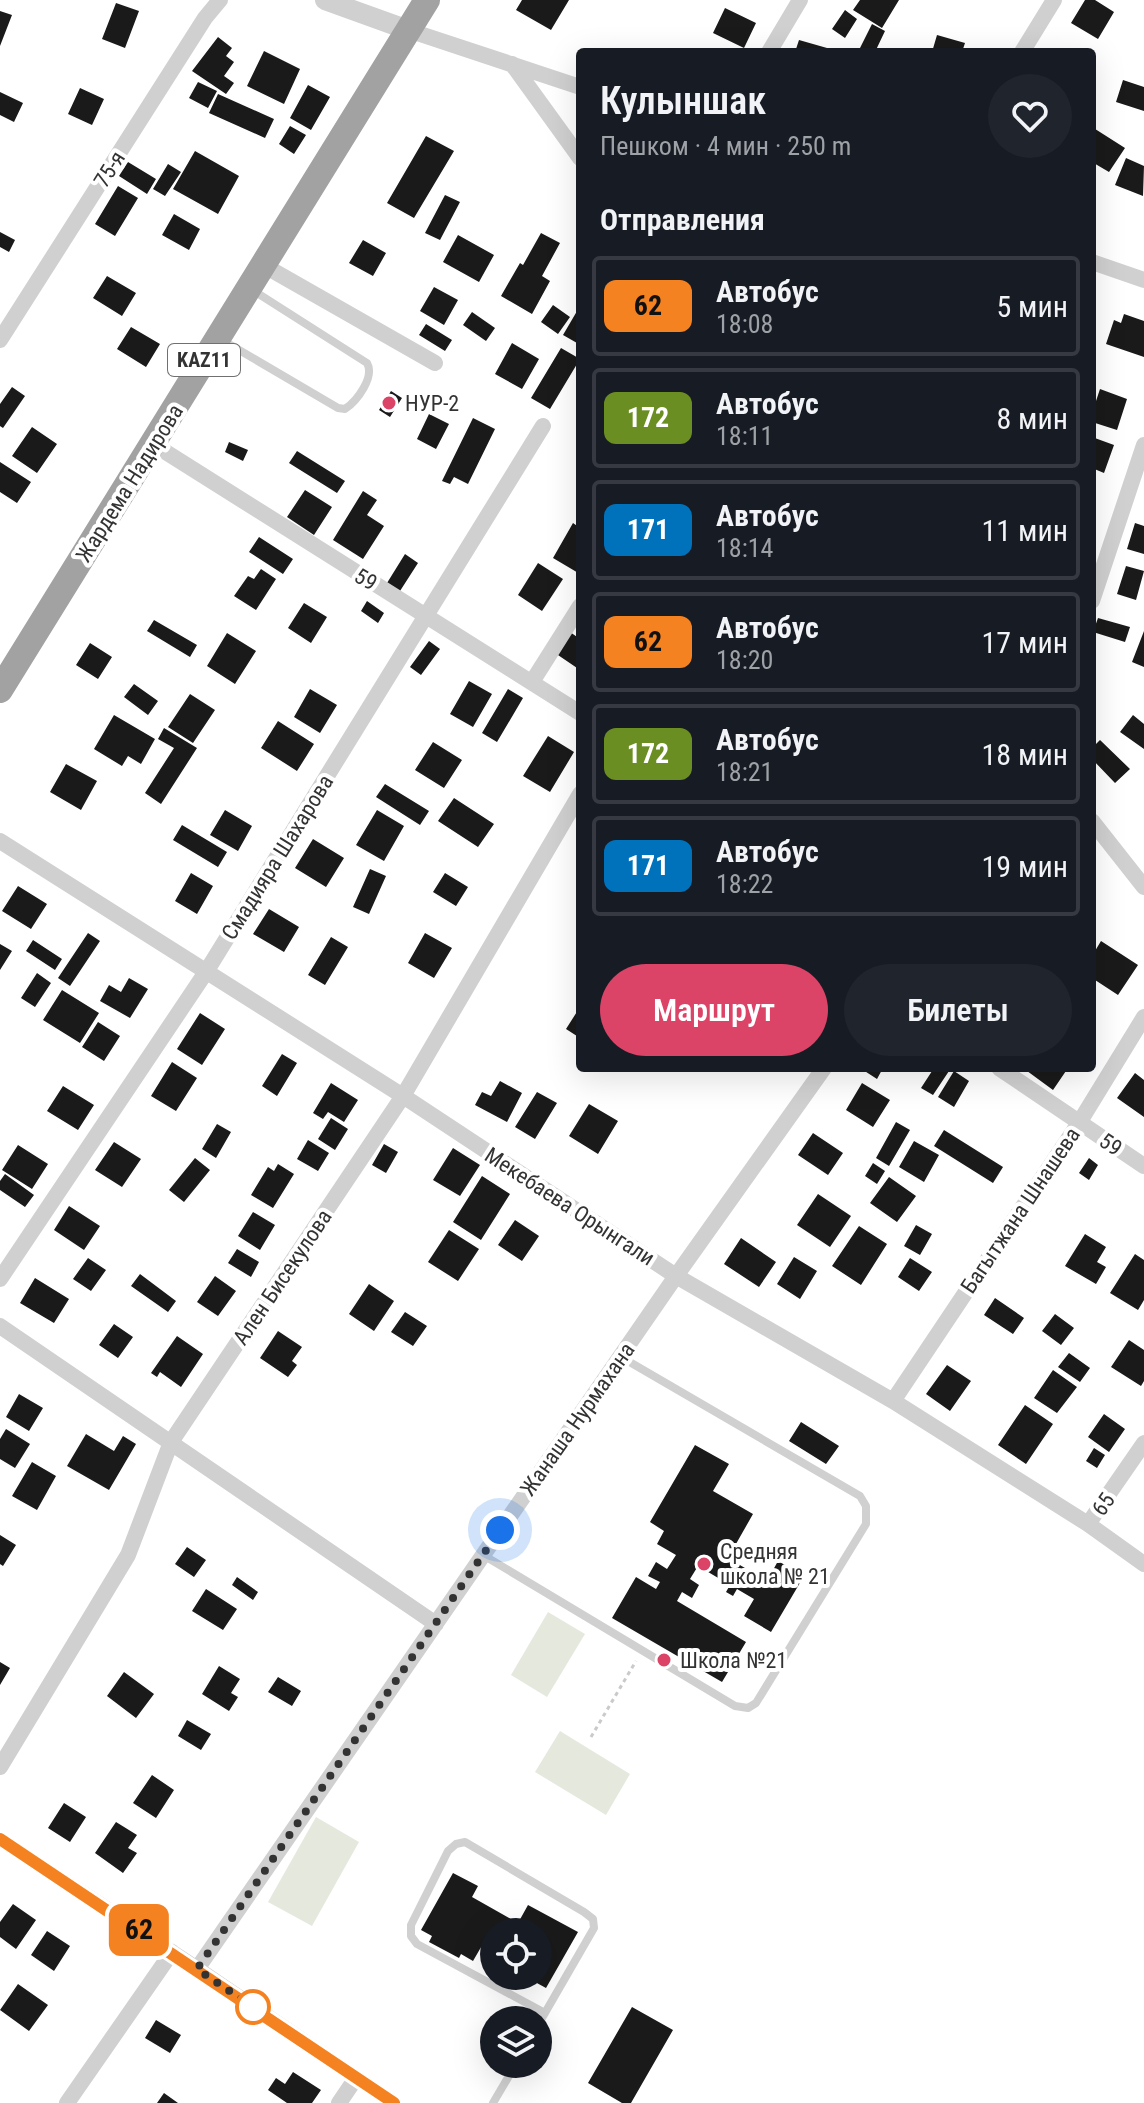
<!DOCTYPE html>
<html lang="ru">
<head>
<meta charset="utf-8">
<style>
	:root { --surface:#171b24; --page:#20242c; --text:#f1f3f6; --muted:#9ea1a6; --line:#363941; --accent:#db4367 }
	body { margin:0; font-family:"Roboto Condensed",sans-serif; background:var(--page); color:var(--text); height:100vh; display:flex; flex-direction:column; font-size:30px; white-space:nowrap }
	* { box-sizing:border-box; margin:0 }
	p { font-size:26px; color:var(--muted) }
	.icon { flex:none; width:44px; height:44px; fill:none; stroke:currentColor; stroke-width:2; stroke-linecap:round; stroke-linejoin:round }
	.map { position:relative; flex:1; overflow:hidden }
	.details { position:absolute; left:576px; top:48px; width:520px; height:1024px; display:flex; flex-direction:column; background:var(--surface); border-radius:8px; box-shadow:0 8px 32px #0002 }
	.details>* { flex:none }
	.badge { padding:0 16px; border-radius:12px; font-size:28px; line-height:52px }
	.tools { position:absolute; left:480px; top:1918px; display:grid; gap:16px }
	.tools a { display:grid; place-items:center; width:72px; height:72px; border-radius:50%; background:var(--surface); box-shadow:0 8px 32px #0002; font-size:40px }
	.you { position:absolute; width:40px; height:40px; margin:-20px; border:6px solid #fff; border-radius:50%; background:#1a73e8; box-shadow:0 0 0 12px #1a73e833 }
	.map>.badge { position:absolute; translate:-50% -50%; box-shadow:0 0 0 4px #fff }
	h2 { padding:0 24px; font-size:30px; line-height:72px }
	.round { display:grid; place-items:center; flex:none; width:84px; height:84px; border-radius:42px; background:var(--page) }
	.overview { display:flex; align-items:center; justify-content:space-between; height:136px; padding:0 24px }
	h1 { font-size:38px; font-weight:600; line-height:60px }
	.primary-button { display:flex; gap:16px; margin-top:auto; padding:16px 24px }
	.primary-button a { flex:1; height:92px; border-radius:48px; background:var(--accent); color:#fff; font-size:32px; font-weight:600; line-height:92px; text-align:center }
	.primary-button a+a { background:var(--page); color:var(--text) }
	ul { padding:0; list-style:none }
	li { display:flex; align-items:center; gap:24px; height:100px; margin:0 16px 12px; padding:0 8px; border:4px solid var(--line); border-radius:8px }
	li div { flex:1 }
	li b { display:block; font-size:30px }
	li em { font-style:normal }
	li .badge { min-width:88px; font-weight:700; text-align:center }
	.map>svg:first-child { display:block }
	.green { fill:#e5e9dd }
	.building { fill:#1a1a1a }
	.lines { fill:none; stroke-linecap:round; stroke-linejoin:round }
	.path { stroke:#cacaca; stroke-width:3; stroke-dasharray:4 4; stroke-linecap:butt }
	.service { stroke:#d0d0d0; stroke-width:8 }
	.minor { stroke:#d0d0d0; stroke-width:16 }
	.tertiary { stroke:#d0d0d0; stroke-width:20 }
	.trunk { stroke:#a2a2a2; stroke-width:26 }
	.line-casing { stroke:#fff; stroke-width:18 }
	.line { stroke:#f58220; stroke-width:12 }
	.walk { stroke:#333; stroke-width:8; stroke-dasharray:0 14.4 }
	.poi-dot { fill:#db4367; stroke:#fff; stroke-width:3 }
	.stop-dot { fill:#fff; stroke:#f58220; stroke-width:4 }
	.labels { text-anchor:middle; stroke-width:8; stroke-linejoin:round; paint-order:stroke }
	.shield { fill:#fff; stroke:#707070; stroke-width:2 }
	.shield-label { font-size:20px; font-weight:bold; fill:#333 }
	.street-label { font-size:22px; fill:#333; stroke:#fff }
	.poi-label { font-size:22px; fill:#333; stroke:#fff; text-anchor:start }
</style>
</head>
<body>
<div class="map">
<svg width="1144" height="2103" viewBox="0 0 1144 2103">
	<rect width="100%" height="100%" fill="#fff"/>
	<path class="green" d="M548 1612 585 1634 547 1697 511 1675Z
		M560 1731 630 1774 606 1815 535 1772Z
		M316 1817 359 1842 312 1926 268 1902Z"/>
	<path class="building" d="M522 0H569L551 30 516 10Z
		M860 0H899L882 28 853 10Z
		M1085 0H1095L1114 12 1098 39 1071 23Z
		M116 3 139 11 125 48 102 39Z
		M725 8 756 23 744 48 713 33Z
		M845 10 857 19 845 38 832 29Z
		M0 11 12 15 0 46Z
		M872 24 885 31 875 52H858Z
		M937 35 965 43 962 52H932Z
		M218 37 232 48 226 56 234 62 224 76 234 83 226 94 192 71Z
		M799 40 827 48 825 52H795Z
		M264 51 300 69 284 104 247 86Z
		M1123 80 1144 87V111L1116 102Z
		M198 82 217 91 208 108 189 98Z
		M308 85 330 97 311 130 290 118Z
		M80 88 104 99 92 125 68 114Z
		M0 92 23 103 14 122 0 115Z
		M218 94 274 119 265 138 209 113Z
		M290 126 306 135 294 154 279 144Z
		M1092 127 1125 148 1109 172 1092 162Z
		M426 136 454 151 414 218 387 203Z
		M195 151 239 176 218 214 173 189Z
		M1126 158 1144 166 1143 196 1115 185Z
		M128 162 156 179 147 194 119 176Z
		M168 164 181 172 165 196 153 189Z
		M118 186 138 198 115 236 95 224Z
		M445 195 460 202 440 240 425 233Z
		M174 214 200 229 189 250 162 235Z
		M0 232 15 240 9 252 0 247Z
		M541 233 560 243 542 276 550 281 532 314 501 296 520 263 523 265Z
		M458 235 494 255 479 282 443 262Z
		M363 240 386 253 373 276 349 263Z
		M107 276 136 293 122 316 93 298Z
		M434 287 458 300 444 325 420 311Z
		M553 305 570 317 558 334 541 322Z
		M580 306V338L577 343 563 335Z
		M472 312 495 328 486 341 463 325Z
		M1124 314 1144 321V357L1106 344 1114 320 1121 323Z
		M426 324 452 340 445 351 419 335Z
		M131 327 160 344 146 367 117 349Z
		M512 343 539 359 522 389 495 374Z
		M561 348 580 359 550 409 531 398Z
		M12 387 25 396 3 428 0 426V404Z
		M1100 389 1127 399 1117 430 1092 422V413Z
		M391 391 402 398 390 417 379 410Z
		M429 414 449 424 436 449 417 439Z
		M473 418 495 429 468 484 454 477 450 484 442 481Z
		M32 427 57 444 37 473 12 456Z
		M1092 437 1114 445 1104 473 1092 468Z
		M229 442 248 450 243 461 225 452Z
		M297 451 345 481 337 493 289 463Z
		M0 462 31 482 17 503 0 492Z
		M305 490 332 507 314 535 287 517Z
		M363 491 377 500 367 515 384 526 363 559 333 540Z
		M573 523 580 528V574L553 558Z
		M1135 523 1144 526V554L1127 549Z
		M259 537 293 559 283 574 249 552Z
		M405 554 418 563 400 591 387 583Z
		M538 563 563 579 542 611 518 595Z
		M1126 566 1144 571 1136 600 1117 594Z
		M261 569 276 579 256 610 234 596 248 576 254 579Z
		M367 601 384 613 378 623 361 611Z
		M304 603 327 617 311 643 288 628Z
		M1098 618 1130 627 1125 642 1093 632Z
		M154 620 197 645 190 657 147 631Z
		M1144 631V667L1132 662Z
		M570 632 580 639V670L555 653Z
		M227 633 256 651 235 684 207 666Z
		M429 641 440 649 421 675 410 667Z
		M90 643 112 657 98 679 76 665Z
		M469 681 492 694 473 727 450 714Z
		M134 684 158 701 148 715 124 697Z
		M310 689 337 705 320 733 294 717Z
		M508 689 523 698 497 742 482 733Z
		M190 694 215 710 193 743 168 727Z
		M114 715 155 739 141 764 128 756 122 766 94 749Z
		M1133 715 1144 724V749L1120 732Z
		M278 721 314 744 297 771 261 748Z
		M164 728 197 748 161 804 145 793 174 748 158 739Z
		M548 736 574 752 550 792 523 776Z
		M1100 740 1130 769 1115 783 1092 759V748Z
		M433 742 462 760 444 788 415 770Z
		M66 764 97 781 81 810 50 792Z
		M385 784 429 811 420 825 376 797Z
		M454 798 494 824 478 847 438 821Z
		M225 810 252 826 238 851 210 835Z
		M377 810 404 826 384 861 356 845Z
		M182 825 227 852 218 867 173 840Z
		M313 839 344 858 326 887 295 868Z
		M370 869 386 876 369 914 353 907Z
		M191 873 213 886 197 914 175 901Z
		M445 873 468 887 456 906 433 892Z
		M18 886 47 904 31 929 2 911Z
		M269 909 299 927 284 952 253 934Z
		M88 933 100 941 70 986 58 978Z
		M425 933 452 948 434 978 408 963Z
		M331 937 348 947 325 985 308 975Z
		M33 940 62 959 55 970 26 951Z
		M1101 941 1138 965 1118 995 1092 978V956Z
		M0 944 12 951 0 970Z
		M37 973 51 983 35 1007 21 998Z
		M129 978 148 989 130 1018 100 1001 109 985 121 992Z
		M62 990 99 1013 80 1043 43 1020Z
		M580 1007V1038L566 1029Z
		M200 1013 225 1029 202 1065 177 1049Z
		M98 1022 120 1036 104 1061 82 1047Z
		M282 1054 297 1063 277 1096 262 1086Z
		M172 1062 197 1078 176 1111 151 1096Z
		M860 1068H883L877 1079Z
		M934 1068H951L933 1095 921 1088Z
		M1023 1068H1068L1053 1090Z
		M954 1071 969 1081 954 1107 938 1097Z
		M1135 1073 1144 1080V1117L1117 1098Z
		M500 1081 522 1093 507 1122 475 1105 482 1092 491 1096Z
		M331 1083 358 1100 344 1122 328 1112 323 1119 313 1113Z
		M862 1083 890 1100 873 1127 846 1110Z
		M63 1086 94 1105 78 1130 47 1111Z
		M537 1092 557 1103 535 1139 515 1127Z
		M589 1104 618 1121 598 1154 569 1136Z
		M331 1118 348 1129 335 1150 318 1139Z
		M896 1122 910 1130 889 1166 876 1158Z
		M217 1124 231 1132 216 1158 202 1149Z
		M944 1130 1003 1167 993 1183 934 1146Z
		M813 1133 843 1153 828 1175 798 1155Z
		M308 1140 329 1153 318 1171 297 1159Z
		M914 1141 939 1155 924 1182 899 1167Z
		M114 1142 141 1159 122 1187 95 1170Z
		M384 1144 398 1152 386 1173 372 1165Z
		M18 1145 48 1164 32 1189 2 1170Z
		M453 1148 480 1165 460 1196 433 1180Z
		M195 1158 210 1170 184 1202 169 1190Z
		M1089 1158 1098 1165 1089 1180 1079 1173Z
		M873 1163 885 1171 877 1184 865 1176Z
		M278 1164 294 1174 273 1208 251 1195 268 1167 274 1171Z
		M5 1174 34 1195 25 1207 0 1190V1181Z
		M482 1176 510 1194 481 1240 453 1222Z
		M889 1177 916 1196 897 1222 870 1203Z
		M818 1194 851 1216 830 1247 797 1225Z
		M69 1206 100 1226 84 1250 54 1230Z
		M253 1212 275 1225 260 1250 238 1236Z
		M515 1220 539 1236 522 1261 498 1245Z
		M916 1225 932 1234 920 1255 904 1246Z
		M859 1226 887 1244 861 1285 832 1266Z
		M449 1230 479 1249 458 1281 428 1262Z
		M1085 1234 1106 1247 1097 1262 1106 1267 1096 1284 1065 1266Z
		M741 1238 776 1262 759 1287 724 1264Z
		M237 1249 259 1262 251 1277 228 1263Z
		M1135 1254 1144 1260V1300L1138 1310 1110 1293Z
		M794 1257 817 1271 800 1299 777 1284Z
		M88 1258 106 1270 91 1291 73 1279Z
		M910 1258 932 1272 919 1291 898 1277Z
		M140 1274 176 1301 168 1312 131 1286Z
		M215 1276 236 1291 218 1316 197 1302Z
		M35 1278 69 1299 54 1323 20 1303Z
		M369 1284 394 1301 374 1331 349 1314Z
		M995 1298 1024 1318 1013 1334 984 1315Z
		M405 1312 427 1326 413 1346 391 1332Z
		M1055 1314 1074 1328 1061 1345 1042 1331Z
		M114 1324 133 1337 118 1358 99 1345Z
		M278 1331 302 1347 292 1361 297 1365 288 1377 260 1358Z
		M177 1336 203 1354 181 1387 160 1372 157 1377 151 1373Z
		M1129 1340 1144 1350V1381L1141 1386 1111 1367Z
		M1069 1353 1090 1368 1080 1382 1058 1367Z
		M947 1365 971 1381 950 1411 926 1394Z
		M1053 1370 1077 1387 1057 1413 1034 1398Z
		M19 1394 43 1408 29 1431 6 1417Z
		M1025 1405 1053 1424 1026 1464 998 1445Z
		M1104 1414 1125 1429 1109 1452 1088 1437Z
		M801 1422 839 1446 826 1464 789 1441Z
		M6 1429 30 1444 15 1468 0 1459V1439Z
		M86 1434 114 1451 123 1436 136 1444 109 1490 67 1466Z
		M695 1445 729 1464 713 1491 753 1514 728 1558 767 1581 778 1561 804 1576 771 1632 744 1616 754 1599 737 1589 733 1596 726 1592 730 1585 698 1566 690 1579 699 1585 692 1598 682 1592 677 1601 746 1642 722 1682 612 1618 636 1577 656 1589 660 1582 648 1576 656 1562 667 1569 676 1555 657 1544 664 1531 650 1522Z
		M1094 1448 1105 1455 1097 1468 1086 1461Z
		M32 1462 56 1476 37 1510 12 1496Z
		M0 1535 16 1545 3 1566 0 1564Z
		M187 1547 206 1560 194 1577 175 1564Z
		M237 1577 258 1592 253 1600 232 1585Z
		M206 1589 237 1609 223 1630 192 1611Z
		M0 1662 10 1668 0 1685Z
		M219 1666 240 1679 231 1693 238 1697 229 1711 202 1694Z
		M124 1672 154 1694 136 1718 107 1696Z
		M278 1677 301 1691 292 1706 268 1692Z
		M187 1720 211 1734 201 1750 178 1736Z
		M152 1775 174 1790 156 1818 133 1803Z
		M64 1803 86 1817 70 1842 48 1828Z
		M116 1822 137 1835 128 1848 137 1853 123 1873 95 1853Z
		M453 1873 478 1886 472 1897 518 1923 528 1905 578 1932 546 1988 524 1976H538V1932H494V1948L484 1942 473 1961 461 1954 459 1958 429 1942 432 1936 421 1930Z
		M13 1904 36 1920 16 1949 0 1937V1922Z
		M47 1931 70 1946 54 1971 31 1955Z
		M18 1984 48 2005 29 2031 0 2010Z
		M632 2007 673 2030 631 2103H622L588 2083Z
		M156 2020 181 2035 170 2053 145 2038Z
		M293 2072 321 2090 312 2103H287L268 2090 276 2078 285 2084Z
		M164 2093 178 2103H157Z"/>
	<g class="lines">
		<path class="path" d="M591 1737 636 1661"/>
		<path class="service" d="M222 340 338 408 345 409C357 401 375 377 367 363L251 289
			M483 1555 735 1706 748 1708 756 1703 866 1524V1506L860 1496 621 1357
			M538 2025 594 1928 593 1919 584 1912 465 1842 456 1844 448 1851 411 1925V1936L417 1944 545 2013
			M493 2103 516 2064"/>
		<path class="minor" d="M408 30 580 87
			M769 52 800 0
			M1022 52 1054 0
			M512 64 580 158
			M1092 262 1144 280
			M263 265 435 363
			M0 340 205 18 220 0
			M153 444 580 713
			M1092 601 1144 445
			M532 682 580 606
			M1092 821 1144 887
			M0 841 403 1096 676 1276 893 1401 1088 1524 1144 1564
			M999 1068 1144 1166
			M0 1279 206 972 543 426
			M0 1326 436 1624
			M893 1401 1079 1123 1144 1017
			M1088 1524 1144 1443
			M0 1767 128 1555 171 1442 403 1096 580 794
			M0 1839 197 1969 394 2103
			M197 1969 676 1276 824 1068
			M67 2103 172 1952
			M339 2103 356 2078"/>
		<path class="tertiary" d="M325 0 408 30"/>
		<path class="trunk" d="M0 690 427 0"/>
	</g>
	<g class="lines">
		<g class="line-casing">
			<path id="line" d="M0 1839 394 2103"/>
		</g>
		<use href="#line" class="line"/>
		<path class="walk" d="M253 2007 197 1969 500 1530"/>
	</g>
	<g class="poi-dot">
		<circle cx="389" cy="403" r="8"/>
		<circle cx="704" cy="1564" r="8"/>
		<circle cx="664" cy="1660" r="8"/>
	</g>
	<circle class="stop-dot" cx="253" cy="2007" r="16"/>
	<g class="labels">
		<rect class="shield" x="168" y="344" width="72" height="32" rx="6"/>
		<g class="shield-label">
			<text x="204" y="367">KAZ11</text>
		</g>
		<g class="street-label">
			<text transform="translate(109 169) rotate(-58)" y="8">75-я</text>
			<text transform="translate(129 483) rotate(-58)" y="8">Жардема Надирова</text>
			<text transform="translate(366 579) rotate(31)" y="8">59</text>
			<text transform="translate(277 857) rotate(-58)" y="8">Смадияра Шахарова</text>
			<text transform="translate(1111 1144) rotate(34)" y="8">59</text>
			<text transform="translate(570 1206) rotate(33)" y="8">Мекебаева Орынгали</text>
			<text transform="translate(1020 1210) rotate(-56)" y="8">Багытжана Шнашева</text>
			<text transform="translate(282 1277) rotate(-56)" y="8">Ален Бисекулова</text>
			<text transform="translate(577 1419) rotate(-55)" y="8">Жанаша Нурмахана</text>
			<text transform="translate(1103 1504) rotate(-55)" y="8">65</text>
		</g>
		<g class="poi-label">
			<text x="405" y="411">НУР-2</text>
			<text x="720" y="1559">Средняя<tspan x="720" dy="25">школа № 21</tspan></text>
			<text x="680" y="1668">Школа №21</text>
		</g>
	</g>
</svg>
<div class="tools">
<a><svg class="icon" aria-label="locate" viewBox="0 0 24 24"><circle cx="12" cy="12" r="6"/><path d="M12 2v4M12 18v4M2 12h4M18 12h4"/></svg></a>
<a><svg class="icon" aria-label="layers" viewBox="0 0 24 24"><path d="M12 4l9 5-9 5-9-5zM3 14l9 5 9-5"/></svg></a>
</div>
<div class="you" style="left:500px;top:1530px"></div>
<b class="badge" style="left:139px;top:1930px;background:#f58220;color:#111">62</b>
<section class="details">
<div class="overview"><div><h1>Кулыншак</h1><p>Пешком · 4 мин · 250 m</p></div><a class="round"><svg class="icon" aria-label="heart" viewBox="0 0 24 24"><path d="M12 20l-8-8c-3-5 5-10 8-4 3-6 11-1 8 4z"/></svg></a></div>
<h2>Отправления</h2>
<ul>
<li><span class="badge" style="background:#f58220;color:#111">62</span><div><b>Автобус</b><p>18:08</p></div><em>5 мин</em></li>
<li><span class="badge" style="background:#6b8e23;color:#fff">172</span><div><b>Автобус</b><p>18:11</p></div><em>8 мин</em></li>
<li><span class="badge" style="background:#0072bc;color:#fff">171</span><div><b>Автобус</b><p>18:14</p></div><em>11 мин</em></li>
<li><span class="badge" style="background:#f58220;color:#111">62</span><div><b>Автобус</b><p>18:20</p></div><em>17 мин</em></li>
<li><span class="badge" style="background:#6b8e23;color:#fff">172</span><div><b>Автобус</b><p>18:21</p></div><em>18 мин</em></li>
<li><span class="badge" style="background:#0072bc;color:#fff">171</span><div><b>Автобус</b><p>18:22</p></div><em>19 мин</em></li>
</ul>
<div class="primary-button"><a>Маршрут</a><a>Билеты</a></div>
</section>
</div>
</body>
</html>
